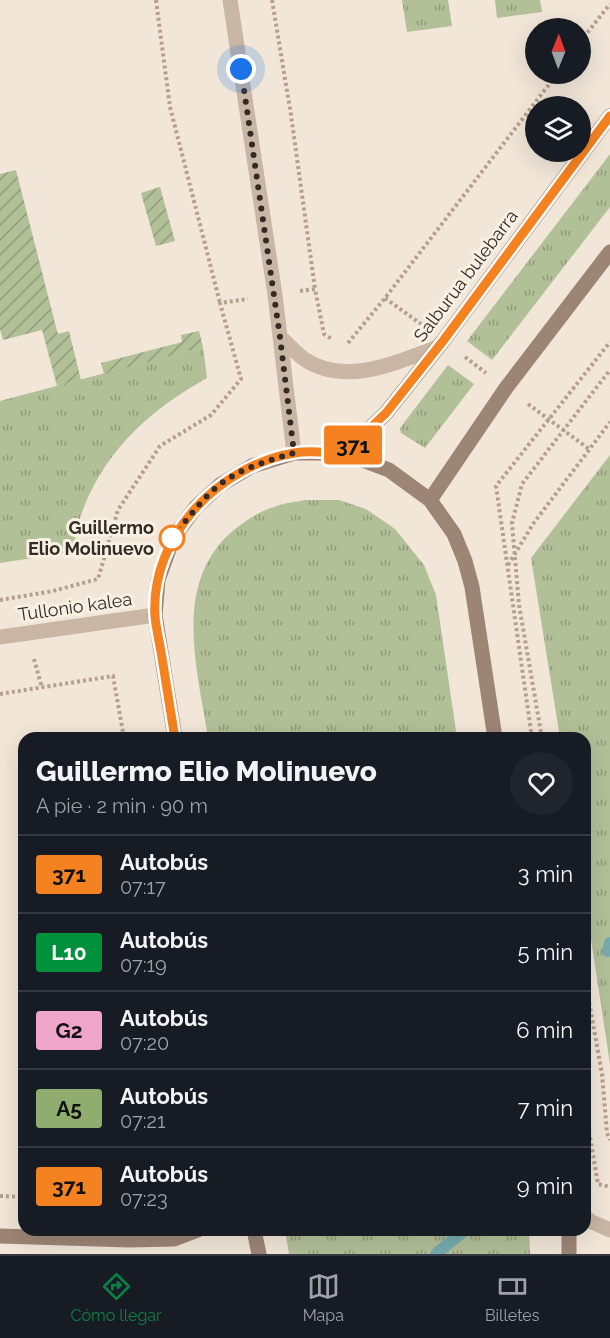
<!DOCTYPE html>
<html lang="es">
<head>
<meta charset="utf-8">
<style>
	:root { --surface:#171b24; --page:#20242c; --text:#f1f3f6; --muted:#9ea1a6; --line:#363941; --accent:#0b8043 }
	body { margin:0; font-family:Raleway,sans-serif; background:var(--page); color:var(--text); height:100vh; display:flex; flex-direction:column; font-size:22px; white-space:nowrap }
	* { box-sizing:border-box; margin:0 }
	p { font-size:20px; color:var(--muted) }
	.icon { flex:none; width:33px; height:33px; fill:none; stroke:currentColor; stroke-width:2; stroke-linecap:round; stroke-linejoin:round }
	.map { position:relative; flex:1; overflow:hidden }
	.drawer { position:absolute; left:18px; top:732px; width:573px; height:504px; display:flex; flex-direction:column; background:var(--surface); border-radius:18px; box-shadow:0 6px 24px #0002 }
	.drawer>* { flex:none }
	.badge { padding:0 12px; border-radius:4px; font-size:21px; line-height:39px }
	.needle { width:39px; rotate:1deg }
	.controls { position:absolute; left:525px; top:18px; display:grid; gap:12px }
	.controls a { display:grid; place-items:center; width:66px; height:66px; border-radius:50%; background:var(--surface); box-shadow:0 6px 24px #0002; font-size:30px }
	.you { position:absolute; width:30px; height:30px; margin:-15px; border:4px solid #fff; border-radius:50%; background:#1a73e8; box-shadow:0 0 0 9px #1a73e833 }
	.map>.badge { position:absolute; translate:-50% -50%; box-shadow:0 0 0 3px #fff }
	.round { display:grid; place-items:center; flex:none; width:63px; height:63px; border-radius:32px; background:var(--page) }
	.summary { display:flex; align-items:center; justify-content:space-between; height:102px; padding:0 18px }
	h1 { font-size:28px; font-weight:800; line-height:45px }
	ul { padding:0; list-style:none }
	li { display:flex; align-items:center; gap:18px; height:78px; padding:0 18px; border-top:2px solid var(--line) }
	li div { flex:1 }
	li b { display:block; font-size:22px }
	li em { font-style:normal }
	li .badge { min-width:66px; font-weight:700; text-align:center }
	.dock { display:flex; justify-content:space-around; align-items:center; height:84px; border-top:2px solid var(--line); background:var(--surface); font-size:16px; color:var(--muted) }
	.dock a { display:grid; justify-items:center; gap:3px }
	.dock .active { color:var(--accent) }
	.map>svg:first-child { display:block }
	.grass { fill:url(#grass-tufts) }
	.garden { fill:url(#garden-furrows) }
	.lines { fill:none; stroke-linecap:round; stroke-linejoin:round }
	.stream { stroke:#77abae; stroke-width:12 }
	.path { stroke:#b5a08e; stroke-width:4; stroke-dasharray:3 3; stroke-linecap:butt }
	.street { stroke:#c9b6a4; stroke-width:15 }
	.secondary { stroke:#9d8575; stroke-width:15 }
	.line-casing { stroke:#fff; stroke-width:14 }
	.line { stroke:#f58220; stroke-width:9 }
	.walk { stroke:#342b26; stroke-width:6; stroke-dasharray:0 10.8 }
	.stop-dot { fill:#fff; stroke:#f58220; stroke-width:3 }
	.labels { text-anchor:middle; stroke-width:6; stroke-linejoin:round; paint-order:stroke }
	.street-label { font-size:18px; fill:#342b26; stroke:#f9f0e4 }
	.stop-label { font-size:18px; font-weight:bold; fill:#342b26; stroke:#f9f0e4; text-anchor:end }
</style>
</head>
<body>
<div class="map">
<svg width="610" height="1254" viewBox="0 0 610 1254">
	<defs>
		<pattern id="grass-tufts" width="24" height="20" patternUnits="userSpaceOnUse" patternTransform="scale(1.5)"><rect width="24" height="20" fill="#b2c098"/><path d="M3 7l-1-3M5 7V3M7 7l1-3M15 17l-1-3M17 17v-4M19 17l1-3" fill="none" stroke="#929c7c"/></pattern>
		<pattern id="garden-furrows" width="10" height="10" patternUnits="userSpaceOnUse" patternTransform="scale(1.5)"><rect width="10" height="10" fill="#b2c098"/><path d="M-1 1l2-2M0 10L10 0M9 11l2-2" fill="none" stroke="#929c7c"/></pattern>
	</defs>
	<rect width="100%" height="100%" fill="#f1e6d8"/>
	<path class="grass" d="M402 0H448L452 26 407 32Z
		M495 0H540L542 12 497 18Z
		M610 154V207L492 360 467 341Z
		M203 347 207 378C152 409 108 447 84 507 78 521 76 537 72 552L0 563V401Z
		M448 365 474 384 425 448 401 433 400 428Z
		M610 455V1064L585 900V738H560L531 558Z
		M305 500H339L366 509 395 529 424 565 436 595 457 738H208C198 672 173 589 227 536 240 524 257 512 274 507 284 503 295 502 305 500Z
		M285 1230H529L530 1254H289Z"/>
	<path class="garden" d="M16 170 56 327 58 334 69 331 81 380 57 386 42 330 3 340 0 329V174Z
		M160 187 175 241 156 246 141 193Z
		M199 331 203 347 104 374 101 363 182 342 181 335Z"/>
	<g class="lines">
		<path class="stream" d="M608 951 610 943
			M436 1254 465 1230"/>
		<path class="path" d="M156 0 170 107 220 303
			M272 0 291 115 315 289
			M580 42 610 4
			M300 291 315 289 324 334 333 340
			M385 298 421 324
			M348 343 385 298 557 74
			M465 357 486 373
			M528 404 589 449
			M508 565 533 524 610 422
			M0 600 53 591 98 579 118 510 160 446 211 415 241 379 220 303 248 299
			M34 659 42 688
			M0 694 113 676 124 738
			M532 738 496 486 610 342
			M542 738 519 605 512 523 522 484 610 370
			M585 979 602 1074 607 1133 610 1140
			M585 1108 598 1184 610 1187
			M0 1196 24 1197"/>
		<path class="street" d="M230 0 275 295 294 453
			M280 337C288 344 296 353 304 359 346 387 397 362 438 347
			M0 637 155 615
			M585 1217 592 1222 610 1230"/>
		<path class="secondary" d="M344 453 386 413 443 341 610 116
			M430 500 506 388 610 252
			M175 738 155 615 158 580 173 538 196 507 220 485 252 466 294 453H344L389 470 430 500 454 534 465 561 472 587 495 738
			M254 1230 259 1254
			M0 1236 129 1240 174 1239 198 1230
			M569 1254V1230"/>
	</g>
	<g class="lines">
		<g class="line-casing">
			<path id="line" d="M175 738C170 709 166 681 161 652 159 640 156 628 155 616 150 537 218 466 294 453 310 450 328 453 344 453L386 413 443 341 610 116"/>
		</g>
		<use href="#line" class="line"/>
		<path class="walk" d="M172 538C187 520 200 501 218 486 240 468 268 461 294 453L280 337 241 69"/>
	</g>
	<circle class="stop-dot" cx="172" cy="538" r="12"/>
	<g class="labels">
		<g class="street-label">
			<text transform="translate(466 276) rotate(-53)" y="6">Salburua bulebarra</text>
			<text transform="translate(75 607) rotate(-8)" y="6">Tullonio kalea</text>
		</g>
		<g class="stop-label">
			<text x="154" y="534">Guillermo<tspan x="154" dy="21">Elio Molinuevo</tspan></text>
		</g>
	</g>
</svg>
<div class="controls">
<a><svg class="needle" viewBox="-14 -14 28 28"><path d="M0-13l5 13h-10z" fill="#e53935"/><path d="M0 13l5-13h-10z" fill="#9ea1a6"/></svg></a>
<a><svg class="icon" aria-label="layers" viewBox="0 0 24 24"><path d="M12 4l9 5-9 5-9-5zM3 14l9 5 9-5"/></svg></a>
</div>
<div class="you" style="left:241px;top:69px"></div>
<b class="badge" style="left:353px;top:445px;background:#f58220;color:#111">371</b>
<section class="drawer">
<div class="summary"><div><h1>Guillermo Elio Molinuevo</h1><p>A pie · 2 min · 90 m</p></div><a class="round"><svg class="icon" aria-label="heart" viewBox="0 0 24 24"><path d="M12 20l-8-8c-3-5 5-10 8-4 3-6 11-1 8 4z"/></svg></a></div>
<ul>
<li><span class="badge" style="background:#f58220;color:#111">371</span><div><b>Autobús</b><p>07:17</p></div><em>3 min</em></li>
<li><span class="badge" style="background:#00913d;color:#fff">L10</span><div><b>Autobús</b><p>07:19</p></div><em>5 min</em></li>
<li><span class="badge" style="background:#eea5c9;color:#111">G2</span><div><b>Autobús</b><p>07:20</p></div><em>6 min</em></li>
<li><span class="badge" style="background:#8ead6e;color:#111">A5</span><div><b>Autobús</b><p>07:21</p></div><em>7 min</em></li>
<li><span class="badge" style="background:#f58220;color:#111">371</span><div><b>Autobús</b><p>07:23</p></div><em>9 min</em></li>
</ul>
</section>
</div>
<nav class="dock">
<a class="active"><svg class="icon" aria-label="directions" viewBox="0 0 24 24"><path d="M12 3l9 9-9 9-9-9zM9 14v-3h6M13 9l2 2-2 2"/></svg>Cómo llegar</a>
<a><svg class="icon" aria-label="map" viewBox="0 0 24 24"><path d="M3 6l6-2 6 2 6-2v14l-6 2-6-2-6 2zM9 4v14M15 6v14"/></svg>Mapa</a>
<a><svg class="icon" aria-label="tickets" viewBox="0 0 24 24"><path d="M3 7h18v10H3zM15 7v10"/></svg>Billetes</a>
</nav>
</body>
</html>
